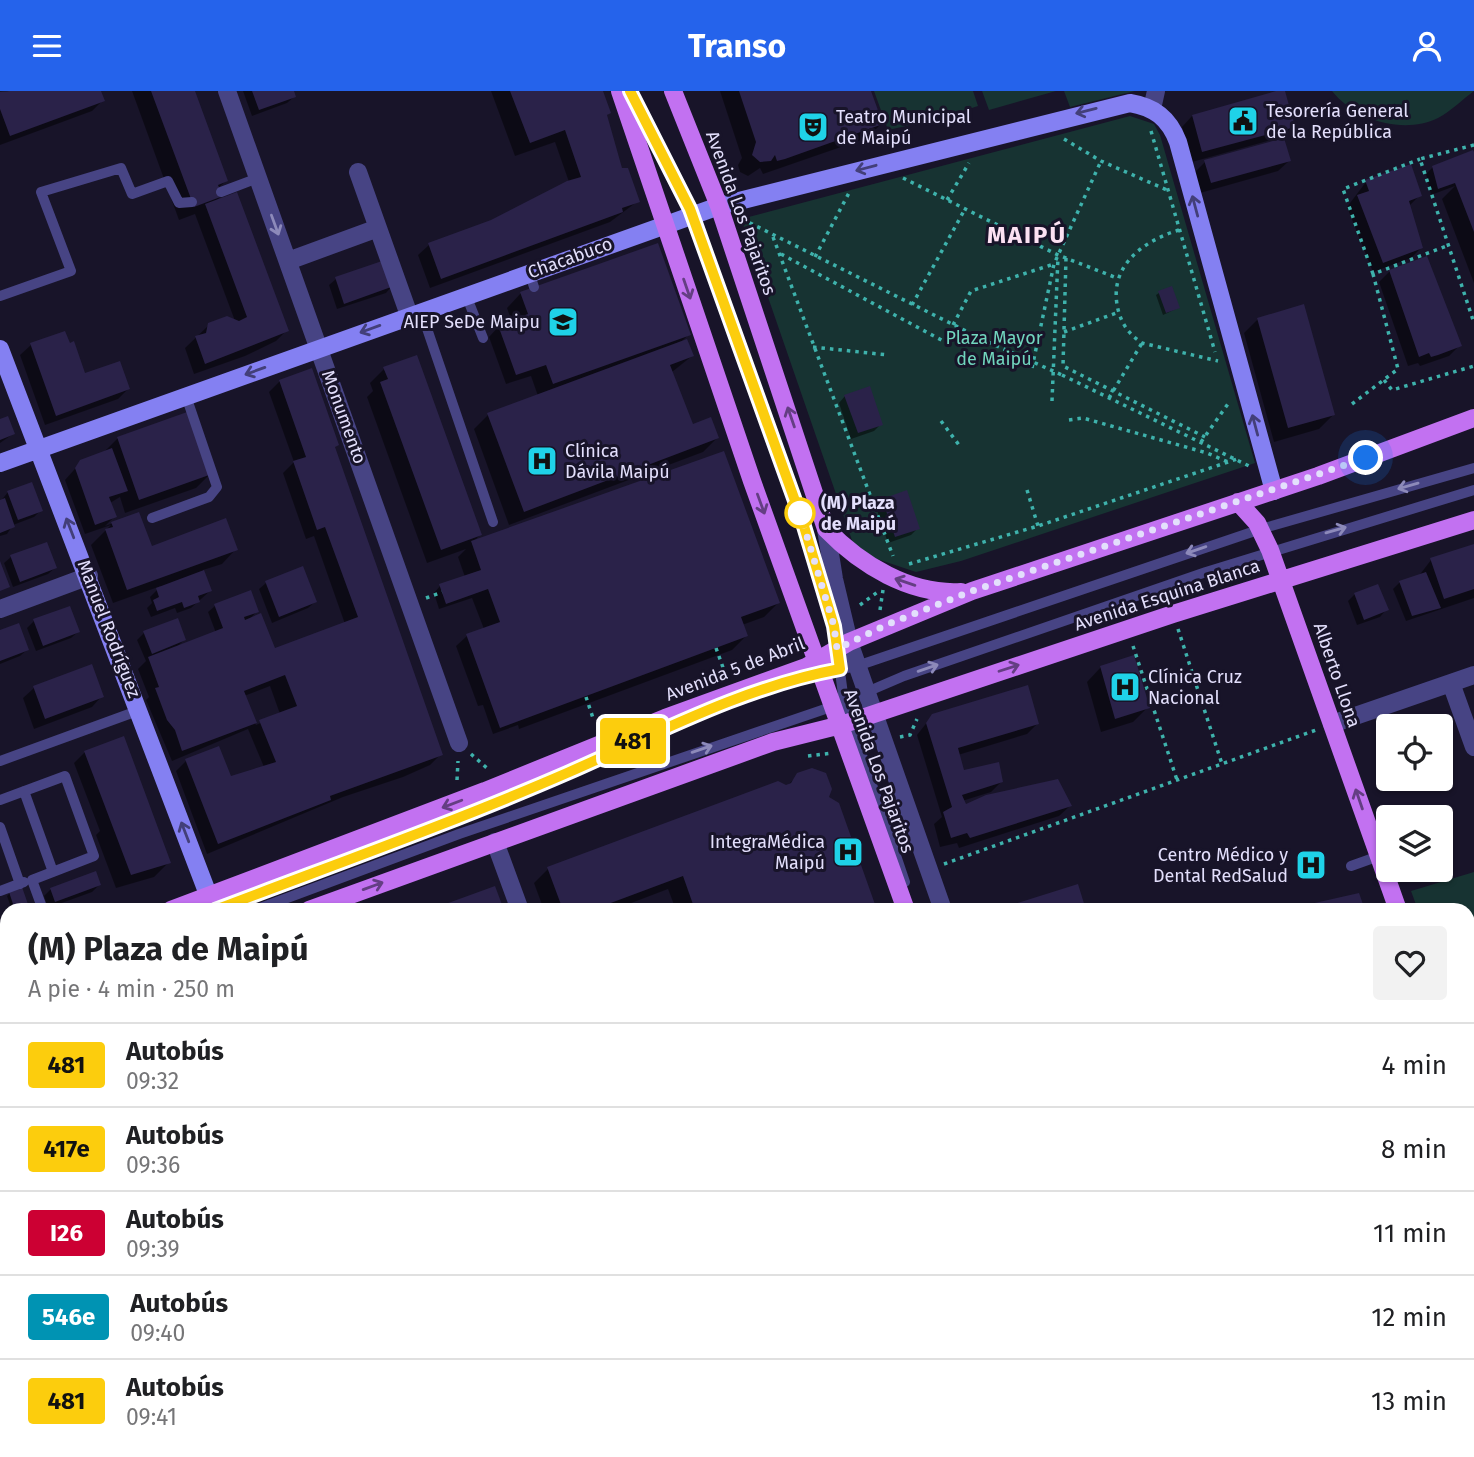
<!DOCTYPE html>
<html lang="es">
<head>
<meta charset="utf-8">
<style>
	:root { --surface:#fff; --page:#f2f2f2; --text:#202124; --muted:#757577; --line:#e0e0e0; --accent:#2563eb }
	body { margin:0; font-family:"Fira Sans",sans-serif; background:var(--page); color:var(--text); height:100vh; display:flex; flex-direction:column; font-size:26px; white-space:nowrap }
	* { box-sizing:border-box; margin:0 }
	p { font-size:23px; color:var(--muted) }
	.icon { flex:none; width:38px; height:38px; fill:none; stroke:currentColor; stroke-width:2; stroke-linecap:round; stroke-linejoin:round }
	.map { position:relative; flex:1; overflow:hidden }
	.panel { position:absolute; left:0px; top:812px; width:1475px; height:555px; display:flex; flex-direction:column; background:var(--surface); border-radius:21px 21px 0 0; box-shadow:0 2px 5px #0004 }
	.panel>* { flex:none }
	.badge { padding:0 14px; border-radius:5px; font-size:24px; line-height:46px }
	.controls { position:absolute; left:1376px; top:623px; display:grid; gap:14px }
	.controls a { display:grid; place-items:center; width:77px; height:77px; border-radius:7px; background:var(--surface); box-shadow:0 2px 5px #0004; font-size:35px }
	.you { position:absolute; width:35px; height:35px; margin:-18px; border:5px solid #fff; border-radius:50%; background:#1a73e8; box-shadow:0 0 0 10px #1a73e833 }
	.map>.badge { position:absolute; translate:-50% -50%; box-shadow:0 0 0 4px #fff }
	.round { display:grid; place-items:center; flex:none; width:74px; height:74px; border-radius:7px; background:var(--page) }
	.overview { display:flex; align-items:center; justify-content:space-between; height:119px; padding:0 28px }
	h1 { font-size:33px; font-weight:700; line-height:52px }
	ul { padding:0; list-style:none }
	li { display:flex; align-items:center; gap:21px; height:84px; padding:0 28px; border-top:2px solid var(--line) }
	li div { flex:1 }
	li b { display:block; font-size:26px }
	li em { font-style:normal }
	li .badge { min-width:77px; font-weight:700; text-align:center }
	header { display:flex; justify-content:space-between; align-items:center; height:91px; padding:0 28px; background:var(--accent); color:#fff; font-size:32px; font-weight:700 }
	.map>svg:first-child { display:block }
	.green { fill:#173332 }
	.shadow { fill:#0007; fill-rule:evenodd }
	.building { fill:#2a2249 }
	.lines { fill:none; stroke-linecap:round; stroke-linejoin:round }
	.path { stroke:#3eb2ac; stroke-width:3.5; stroke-dasharray:3.5 5; stroke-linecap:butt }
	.lane { stroke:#474484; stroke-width:10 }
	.street { stroke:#474484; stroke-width:18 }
	.secondary { stroke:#8480f2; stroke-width:18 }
	.primary { stroke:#c271f1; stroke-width:18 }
	.path-bridge { stroke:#3eb2ac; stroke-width:3.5; stroke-dasharray:3.5 5; stroke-linecap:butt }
	.oneway { stroke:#433f79 }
	.oneway2 { stroke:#8d8aba }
	.oneway3 { stroke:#643e83 }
	.line-casing { stroke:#fff; stroke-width:16 }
	.line { stroke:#fccd0d; stroke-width:10 }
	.walk { stroke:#e3dffc; stroke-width:7; stroke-dasharray:0 12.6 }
	.stop-dot { fill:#fff; stroke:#fccd0d; stroke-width:3.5 }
	.labels { text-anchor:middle; stroke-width:6; stroke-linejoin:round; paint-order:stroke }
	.poi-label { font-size:18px; fill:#e3dffc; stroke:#181429; text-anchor:start }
	.street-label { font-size:18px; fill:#e3dffc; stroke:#181429 }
	.park-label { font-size:18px; fill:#71d6be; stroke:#181429 }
	.stop-label { font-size:18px; font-weight:bold; fill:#e3dffc; stroke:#181429; text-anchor:start }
	.district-label { font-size:24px; font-weight:bold; letter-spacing:2px; fill:#fce1f2; stroke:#181429 }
</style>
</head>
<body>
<header><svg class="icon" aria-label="menu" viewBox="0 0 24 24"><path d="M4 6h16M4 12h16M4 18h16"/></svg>Transo<svg class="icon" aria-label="person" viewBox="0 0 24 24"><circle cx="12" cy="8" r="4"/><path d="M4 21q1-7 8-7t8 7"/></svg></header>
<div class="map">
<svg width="1474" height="1366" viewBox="0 0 1474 1366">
	<rect width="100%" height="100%" fill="#181429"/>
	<path class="green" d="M874 0H973L978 15 938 28 888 39Z
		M982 0H1056L989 19Z
		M1064 0H1135L1070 16Z
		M1332 0H1474C1463 8 1451 20 1438 27 1403 44 1355 29 1332 0Z
		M1130 25 1154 33 1160 44 1255 372 961 470 916 481 868 465 854 455 741 128Z
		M1474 781V874L1468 876V819H1418L1411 800Z"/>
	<path class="shadow" d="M8 0 10 4 22 0H99L102 10 92 20 0 54V2Z
		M132 0H193L226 90 218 97 221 105 214 112 287 239 276 250 245 265 194 283 185 257 209 234 235 230 195 123 179 129Z
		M243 0H292L294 6 287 12 252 25Z
		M491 0H601L609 22 605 26 621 79 638 110 610 131 430 197 418 164 429 154 492 131 569 91 555 51 515 65Z
		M720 0H869L881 33 867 47 763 83 760 77 748 85 740 81 738 74 742 67Z
		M1283 0 1293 35 1282 46 1192 71 1182 36 1192 25Z
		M1474 66V192L1442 108 1455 95 1431 104 1426 83 1433 76Z
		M1289 70 1278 80 1200 102 1195 81 1205 71Z
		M1366 91 1420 104 1409 115 1421 157 1411 167 1373 181 1347 116Z
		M1390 180 1459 255 1449 265 1420 275 1418 272 1408 275 1379 191Z
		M336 188 392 195 386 202 337 218 329 194Z
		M521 202 689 243 679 253 692 265 672 281 692 335 717 347 703 361 509 434 474 338 488 324 538 305 531 285 506 293 489 246 499 235 512 231 507 217Z
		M1159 202 1178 217 1163 224 1156 204Z
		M1258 228 1333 324 1319 338 1274 351 1244 242Z
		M31 254 84 284 128 298 118 308 45 334 20 264Z
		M384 278 480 444 472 452 778 512 764 526 742 534 746 545 732 559 519 638 518 634 493 643 483 614 478 615 456 555 467 545 484 538 472 507 439 518 434 502 440 495 465 486 458 466 466 458 427 472 367 306 373 300 370 292Z
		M280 290 333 357 441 663 430 674 403 686 343 706 207 763 176 680 186 670 230 688 264 676 248 638 172 670 146 609 149 606 138 578 146 570 137 549 144 542 184 549 176 557 216 542 208 521 215 515 250 501 257 520 249 529 274 560 345 533 314 445 306 448 283 382 294 371 269 301ZM270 595 280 623 256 634 244 605Z
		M845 305 881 333 874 340 851 348 839 312Z
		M0 330 13 343 0 352Z
		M118 347 210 383 196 397 125 422 120 406 110 412 115 425 105 435 138 423 151 457 236 458 222 473 203 479 210 500 191 517 177 522 175 517 151 526 147 517 152 512 150 506 161 495 113 512 91 454 111 434 85 443 65 389 81 371 104 361Z
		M8 401 41 419 34 426 13 434 7 443 0 445V411Z
		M883 410 918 437 911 444 888 452 876 416Z
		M1474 455V507L1406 530 1393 498 1400 491 1418 486 1431 469Z
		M11 466 55 477 48 483 13 496 4 472Z
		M266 492 315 511 308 517 272 532 259 498Z
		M1355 503 1386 519 1380 526 1357 534 1348 510Z
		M34 530 78 541 71 547 36 560 27 537Z
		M0 541 27 559 20 565 0 573Z
		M1101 576 1148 616 1133 631 1101 641 1087 591Z
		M34 597 102 605 92 616 34 638 23 607Z
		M932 625 1037 633 1027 643 958 664 963 681 1002 690 991 701 962 710 965 716 1070 715 1059 725 959 757 957 752 940 756 934 733 942 726 917 644Z
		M85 661 169 771 154 786 116 797 96 744 100 740 74 672Z
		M798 684 826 707 875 819H676L668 798 613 819H544L534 792 548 778 786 696Z
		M99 794 92 801 48 817 44 805 51 798Z
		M10 802 28 819H12L7 805Z
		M7 990V1122L0 1124V993Z
		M199 1360H270L261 1366H201Z
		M841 1360H857L843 1365Z
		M928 1360H962L964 1366H931Z
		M992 1360H1049L1052 1366H986Z
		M882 1362 884 1366H871Z"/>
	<path class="building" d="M10 0H101L105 10 10 45 0 18V1Z
		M151 0H195L228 90 218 94 223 105 194 116Z
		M252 0H294L296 6 259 19Z
		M510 0H603L611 22 607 24 622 77H628L640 111 622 117 623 121 441 188 428 152 491 129 567 90 581 86 565 39 530 52Z
		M739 0H871L883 33 785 68 777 70 775 64 771 70 760 71 752 64 756 51Z
		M1276 0H1285L1295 36 1202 61 1192 24Z
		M1284 47 1291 70 1211 92 1204 69Z
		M1473 59 1474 61V141L1455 92 1438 98 1432 75Z
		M1411 73 1422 105 1409 110 1423 157 1383 172 1357 104 1369 100 1365 89Z
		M237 101 289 240 205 273 195 245 206 242 208 232 227 225 239 230 247 226 205 113Z
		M658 152 691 244 553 293 546 274 516 284 498 234 528 223 520 201Z
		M1427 165 1462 255 1438 264 1431 266 1429 262 1419 266 1389 179Z
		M385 169 394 195 344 213 335 186Z
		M1172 195 1180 217 1166 222 1158 200Z
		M1304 213 1335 324 1288 337 1257 227Z
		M65 240 70 252 74 250 85 282 120 270 130 298 56 325 30 252Z
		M687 248 694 265 670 274 693 333 711 326 719 347 524 421 487 322Z
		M417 264 482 444 441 459 380 291 388 288 383 276Z
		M312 277 339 354 335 356 443 664 330 705 331 709 218 753 185 668 219 655 231 685 276 671 259 629 297 615 285 584 244 600 257 632 182 660 175 639 167 629 155 597 159 596 148 566 223 537 214 513 251 499 259 521 244 526 245 529 261 522 275 557 358 526 325 436 317 439 293 370 306 366 279 289Z
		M870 295 883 334 858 342 844 304Z
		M190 320 212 383 139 409 117 346Z
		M8 325 15 343 0 349V328Z
		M112 357 128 400 109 406 117 426 95 434 75 377 80 369Z
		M724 360 780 512 741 526 748 545 500 637 466 543 500 531 488 498 446 513 439 493 481 479 471 450Z
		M32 391 43 420 18 429 7 400Z
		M907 399 920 438 895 446 882 408Z
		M5 407 15 436 0 442V409Z
		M139 421 152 455 226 427 238 459 127 499 105 438 113 436 111 431Z
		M47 451 57 477 20 491 10 464Z
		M1474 453V498L1444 508 1430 467Z
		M0 470 10 496 0 500Z
		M303 475 317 511 279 526 265 490Z
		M204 479 212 500 198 505 200 511 184 517 182 511 157 520 153 509 159 506 156 497Z
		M1426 481 1441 517 1412 525 1399 490Z
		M1378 493 1389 519 1364 529 1354 502Z
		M70 515 80 541 43 555 33 528Z
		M178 527 186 549 152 563 143 540Z
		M19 532 29 559 0 570V539Z
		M1134 564 1150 617 1115 628 1100 575Z
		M92 573 104 606 45 628 33 595Z
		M1028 594 1039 633 958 657 964 679 999 671 1003 691 962 704 966 713 986 704 1058 688 1072 715 970 747 967 742 951 747 943 721 952 716 926 632 932 623Z
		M124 645 171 772 131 784 84 660Z
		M812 677 826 682 832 698 829 706 839 712 877 819H695L683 785 592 819H563L547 776 778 690 786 694 791 692 797 682Z
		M96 780 101 794 55 811 50 797Z
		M1078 793 1086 819H999V818Z
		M495 795 504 819H429Z
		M22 796 30 819H15L9 801Z
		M1359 802 1365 819H1289L1297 816Z
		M1474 879V907L1468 909V881Z
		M7 988V1010L0 991Z
		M0 1006 7 1024V1114L0 1117Z
		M0 1120 7 1138V1145L0 1148Z
		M212 1360H261L243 1366H214Z
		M942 1360H964L966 1366H945Z
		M992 1360H1051L1053 1366H994Z"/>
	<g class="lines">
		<path class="path" d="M1151 40 1215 261
			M1064 48 1101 70 1167 99
			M1474 54 1420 68 1474 232
			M903 87 1058 164 1117 187
			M947 109 969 72
			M742 128 988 251
			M1179 139C1140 151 1106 178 1119 222 1123 235 1130 244 1142 252L1218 270
			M773 146 893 465
			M781 163 945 251
			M815 166 850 100
			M1066 167 1063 275 1205 346
			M1373 183 1343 98 1420 68
			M912 214 965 118
			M953 234 971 200 1054 173
			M1064 241 1119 221
			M813 256 888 264
			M1032 277 1054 173 1101 70
			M1062 284 1249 375
			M1384 289 1392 299 1474 275
			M1109 307 1142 252
			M1052 310 1058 166
			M1352 313 1398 278 1373 183 1449 154
			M1069 329 1083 327 1207 362 1228 371
			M941 330 959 354
			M1201 351 1230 310
			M1027 399 1038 435
			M909 473 1038 435 1237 368
			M426 507 442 501
			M860 514 879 500
			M880 519 883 499
			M1178 538 1222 673
			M1133 555 1177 689
			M716 557 725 582
			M586 606 594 630
			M900 646 910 644 917 628
			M471 663 488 678
			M808 665 832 662
			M457 689 458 670
			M944 773 1316 639
			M1468 1058 1474 1074"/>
		<path class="lane" d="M630 0 690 118 803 432 834 535 844 611 905 791
			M221 101 258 87
			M529 181 534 196
			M466 204 483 247
			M0 205 71 180 41 101 121 77 132 103 168 90 179 112 192 111
			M421 220 493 431
			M152 427 209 406 217 396 186 305
			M816 583 857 575 1261 438 1474 377
			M0 670 140 619
			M24 700 53 781
			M0 709 65 685 94 765 32 789 43 819
			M0 736 20 793
			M1351 775 1379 765
			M0 800 24 791
			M215 819 512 705 649 643
			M255 819 459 743 834 615 904 585 1206 481 1474 399
			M0 890 7 908
			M1114 1360 1116 1366
			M1136 1360 1138 1366"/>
		<path class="street" d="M227 0 459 652
			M1152 18 1156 0
			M358 81 409 224
			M288 170 378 137
			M826 438 834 488 849 551 943 819
			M0 518 89 485
			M1451 592 1474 656
			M1332 633 1474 584
			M495 751 520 819
			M406 1360 408 1366
			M721 1360 723 1366
			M904 1360 906 1366
			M1148 1360 1150 1366"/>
		<path class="secondary" d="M0 258 214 819
			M0 372 719 115 1130 12C1154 16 1169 27 1178 51L1274 400
			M0 1284 7 1281
			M1468 1317 1474 1315
			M555 1366 567 1360
			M1265 1366 1290 1360"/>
		<path class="primary" d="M620 0 752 390 906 819
			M673 0 719 115 826 438C861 474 910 504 961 501
			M1238 411 1257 432 1270 459 1398 819
			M171 819 485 700 665 627 806 576 849 551 972 500 1318 385 1474 327
			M309 819 773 651 841 634 1173 523 1474 429
			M0 883 7 880
			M0 932 7 930
			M1468 1020 1474 1036
			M1096 1360 1098 1366"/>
		<path class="path-bridge" d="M988 251 1062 284"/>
	</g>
	<defs><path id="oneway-shaft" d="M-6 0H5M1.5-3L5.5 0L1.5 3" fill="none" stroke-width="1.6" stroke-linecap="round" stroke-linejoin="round" transform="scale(1.75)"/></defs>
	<g class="oneway">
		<use href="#oneway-shaft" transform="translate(1086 20) rotate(166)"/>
		<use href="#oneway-shaft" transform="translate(866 77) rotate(165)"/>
		<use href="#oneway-shaft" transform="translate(1195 115) rotate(-105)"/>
		<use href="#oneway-shaft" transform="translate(370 238) rotate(160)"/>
		<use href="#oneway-shaft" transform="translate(255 280) rotate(160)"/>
		<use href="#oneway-shaft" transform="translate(1255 334) rotate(-105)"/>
		<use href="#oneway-shaft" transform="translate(70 437) rotate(-111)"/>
		<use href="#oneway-shaft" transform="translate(185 741) rotate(-111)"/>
	</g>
	<g class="oneway2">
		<use href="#oneway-shaft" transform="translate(275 134) rotate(70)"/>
		<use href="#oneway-shaft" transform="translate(1408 395) rotate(164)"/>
		<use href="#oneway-shaft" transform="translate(1336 439) rotate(-16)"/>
		<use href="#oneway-shaft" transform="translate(1196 459) rotate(161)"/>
		<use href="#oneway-shaft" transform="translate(928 577) rotate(-19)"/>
		<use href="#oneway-shaft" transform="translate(702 658) rotate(-19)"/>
	</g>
	<g class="oneway3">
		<use href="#oneway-shaft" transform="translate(687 198) rotate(71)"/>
		<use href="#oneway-shaft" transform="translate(791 326) rotate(-109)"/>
		<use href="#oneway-shaft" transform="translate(761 413) rotate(70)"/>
		<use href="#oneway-shaft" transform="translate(905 491) rotate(-161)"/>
		<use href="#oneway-shaft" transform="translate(1009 577) rotate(-18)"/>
		<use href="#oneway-shaft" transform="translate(1359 708) rotate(-109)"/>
		<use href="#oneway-shaft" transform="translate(452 713) rotate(159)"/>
		<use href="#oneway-shaft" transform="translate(373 795) rotate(-20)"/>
	</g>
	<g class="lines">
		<g class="line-casing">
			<path id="line" d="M215 819C333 774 452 732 567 682 656 643 743 596 840 578L834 535 803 432 690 118 630 0"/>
		</g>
		<use href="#line" class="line"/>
		<path class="walk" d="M800 422 834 535 837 558 886 534 972 500 1366 367"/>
	</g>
	<defs>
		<g id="civic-square" transform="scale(1.575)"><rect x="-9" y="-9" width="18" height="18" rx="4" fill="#1fd2e8" stroke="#181429"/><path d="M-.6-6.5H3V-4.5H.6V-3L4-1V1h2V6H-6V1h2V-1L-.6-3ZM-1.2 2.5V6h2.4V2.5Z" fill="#111"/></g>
		<g id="theatre-square" transform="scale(1.575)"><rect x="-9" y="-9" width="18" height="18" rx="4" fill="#1fd2e8" stroke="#181429"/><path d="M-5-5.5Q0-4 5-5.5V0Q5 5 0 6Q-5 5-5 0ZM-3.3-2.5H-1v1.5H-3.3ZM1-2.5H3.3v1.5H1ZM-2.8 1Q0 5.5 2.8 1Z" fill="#111"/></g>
		<g id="university-square" transform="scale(1.575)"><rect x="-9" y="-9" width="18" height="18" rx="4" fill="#1fd2e8" stroke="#181429"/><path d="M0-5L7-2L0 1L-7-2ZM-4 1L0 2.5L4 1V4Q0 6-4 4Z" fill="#111"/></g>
		<g id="hospital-square" transform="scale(1.575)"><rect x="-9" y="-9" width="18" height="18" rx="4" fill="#1fd2e8" stroke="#181429"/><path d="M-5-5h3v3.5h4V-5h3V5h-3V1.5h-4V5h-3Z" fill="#111"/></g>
	</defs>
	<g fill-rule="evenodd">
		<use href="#civic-square" x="1243" y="30"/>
		<use href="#theatre-square" x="813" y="36"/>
		<use href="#university-square" x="563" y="231"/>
		<use href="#hospital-square" x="542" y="370"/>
		<use href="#hospital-square" x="1125" y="596"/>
		<use href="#hospital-square" x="848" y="761"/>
		<use href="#hospital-square" x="1311" y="774"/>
	</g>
	<circle class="stop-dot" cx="800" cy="422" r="14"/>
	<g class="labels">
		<g class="poi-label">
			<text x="1266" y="26">Tesorería General<tspan x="1266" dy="21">de la República</tspan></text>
			<text x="836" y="32">Teatro Municipal<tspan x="836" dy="21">de Maipú</tspan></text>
			<text x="540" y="237" text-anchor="end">AIEP SeDe Maipu</text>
			<text x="565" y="366">Clínica<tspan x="565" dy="21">Dávila Maipú</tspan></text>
			<text x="1148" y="592">Clínica Cruz<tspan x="1148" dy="21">Nacional</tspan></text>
			<text x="825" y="757" text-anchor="end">IntegraMédica<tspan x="825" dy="21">Maipú</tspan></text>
			<text x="1288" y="770" text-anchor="end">Centro Médico y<tspan x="1288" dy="21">Dental RedSalud</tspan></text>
		</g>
		<g class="street-label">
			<text transform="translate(741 122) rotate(70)" y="6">Avenida Los Pajaritos</text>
			<text transform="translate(570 167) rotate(-20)" y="6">Chacabuco</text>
			<text transform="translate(344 326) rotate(70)" y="6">Monumento</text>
			<text transform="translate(1167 504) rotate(-18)" y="6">Avenida Esquina Blanca</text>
			<text transform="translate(109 538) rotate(69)" y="6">Manuel Rodríguez</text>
			<text transform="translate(735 578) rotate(-21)" y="6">Avenida 5 de Abril</text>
			<text transform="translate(1337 584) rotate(71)" y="6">Alberto Llona</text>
			<text transform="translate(879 680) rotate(70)" y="6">Avenida Los Pajaritos</text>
		</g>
		<g class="park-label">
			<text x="994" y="253">Plaza Mayor<tspan x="994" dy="21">de Maipú</tspan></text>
		</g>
		<g class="stop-label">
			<text x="821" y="418">(M) Plaza<tspan x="821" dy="21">de Maipú</tspan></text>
		</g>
		<g class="district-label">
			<text x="1027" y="152">MAIPÚ</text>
		</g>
	</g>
</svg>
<div class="controls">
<a><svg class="icon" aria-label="locate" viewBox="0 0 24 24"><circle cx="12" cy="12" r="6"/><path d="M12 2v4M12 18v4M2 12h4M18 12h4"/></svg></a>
<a><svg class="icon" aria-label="layers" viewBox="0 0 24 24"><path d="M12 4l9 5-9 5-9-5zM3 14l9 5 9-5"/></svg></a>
</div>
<div class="you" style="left:1366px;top:367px"></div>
<b class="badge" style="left:633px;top:650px;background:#fccd0d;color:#111">481</b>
<section class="panel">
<div class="overview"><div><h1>(M) Plaza de Maipú</h1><p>A pie · 4 min · 250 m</p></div><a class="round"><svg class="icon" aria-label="heart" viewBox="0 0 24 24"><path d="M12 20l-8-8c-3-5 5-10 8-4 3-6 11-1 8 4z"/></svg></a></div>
<ul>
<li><span class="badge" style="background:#fccd0d;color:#111">481</span><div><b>Autobús</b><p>09:32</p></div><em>4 min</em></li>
<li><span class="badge" style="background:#fccd0d;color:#111">417e</span><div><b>Autobús</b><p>09:36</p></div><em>8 min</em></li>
<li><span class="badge" style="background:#c03;color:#fff">I26</span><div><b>Autobús</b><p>09:39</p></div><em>11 min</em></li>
<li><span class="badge" style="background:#0093b3;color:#fff">546e</span><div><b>Autobús</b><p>09:40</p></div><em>12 min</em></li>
<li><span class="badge" style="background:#fccd0d;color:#111">481</span><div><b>Autobús</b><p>09:41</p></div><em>13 min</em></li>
</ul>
</section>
</div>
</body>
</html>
